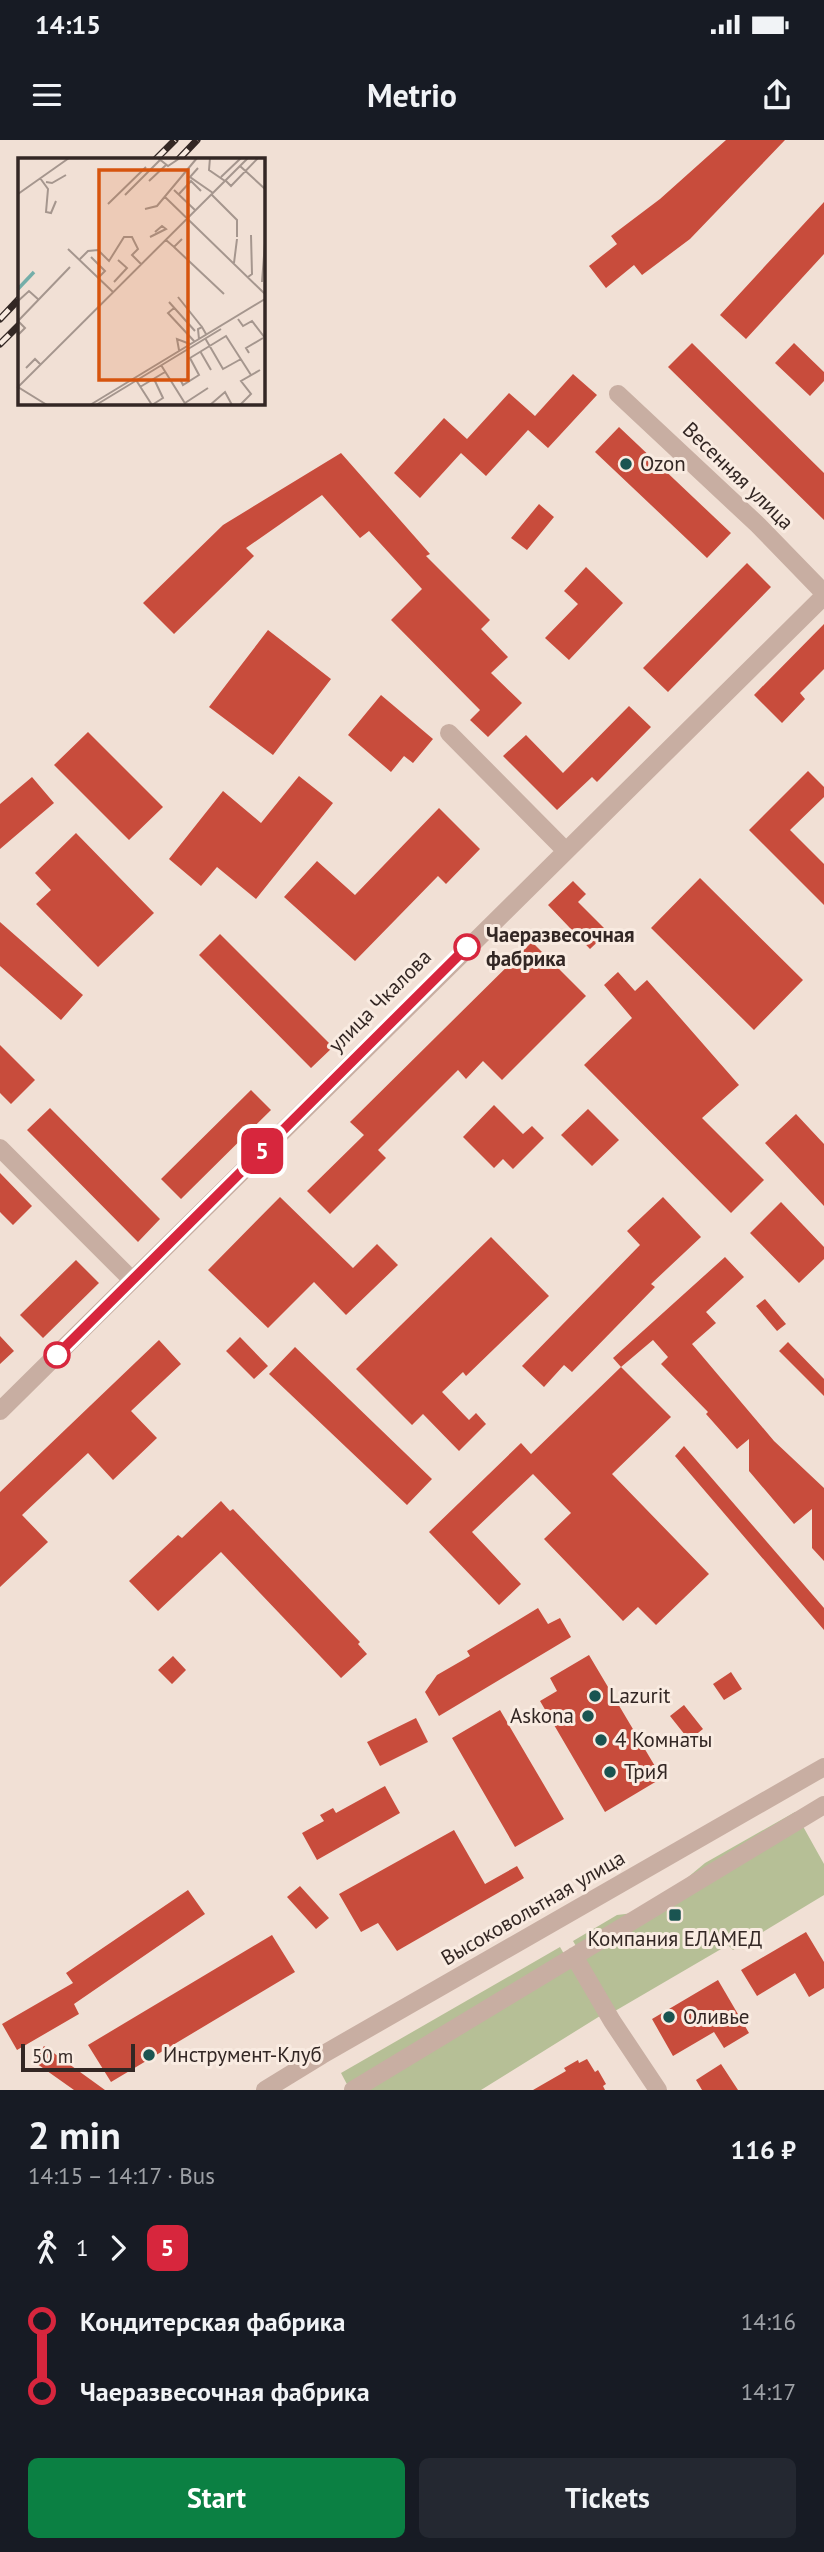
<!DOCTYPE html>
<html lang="en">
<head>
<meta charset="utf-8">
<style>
	:root { --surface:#171b24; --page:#242831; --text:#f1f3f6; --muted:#9ea1a6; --accent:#0b8043 }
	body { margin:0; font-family:"PT Sans",sans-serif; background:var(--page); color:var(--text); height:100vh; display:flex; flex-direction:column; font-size:26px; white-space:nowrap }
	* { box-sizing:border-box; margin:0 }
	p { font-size:23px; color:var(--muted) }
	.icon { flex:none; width:38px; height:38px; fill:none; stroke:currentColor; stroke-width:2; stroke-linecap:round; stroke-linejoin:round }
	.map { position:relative; height:1950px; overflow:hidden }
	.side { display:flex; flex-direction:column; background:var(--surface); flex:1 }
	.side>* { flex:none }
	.badge { padding:0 14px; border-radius:10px; font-size:24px; line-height:46px }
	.scale { position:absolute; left:21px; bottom:18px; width:114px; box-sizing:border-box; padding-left:7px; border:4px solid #332724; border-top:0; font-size:19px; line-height:24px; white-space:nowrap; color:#332724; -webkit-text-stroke:5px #f9ebe1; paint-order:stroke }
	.map>.badge { position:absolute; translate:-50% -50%; box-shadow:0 0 0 4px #fff }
	.legs { display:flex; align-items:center; gap:10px; height:77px; padding:0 28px; font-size:23px }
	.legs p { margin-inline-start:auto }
	.overview { display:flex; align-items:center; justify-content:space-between; height:119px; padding:0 28px }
	h1 { font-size:38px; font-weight:700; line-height:52px }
	.action { display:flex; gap:14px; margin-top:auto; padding:14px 28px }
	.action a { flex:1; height:80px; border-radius:10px; background:var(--accent); color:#fff; font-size:28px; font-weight:700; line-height:80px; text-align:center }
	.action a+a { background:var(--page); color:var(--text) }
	ul { padding:0 28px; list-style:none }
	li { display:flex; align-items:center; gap:24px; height:70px; font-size:26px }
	li i { display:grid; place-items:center; width:10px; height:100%; margin:0 9px; background:currentColor }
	li i::after { content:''; width:18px; height:18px; margin:-9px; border:5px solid; border-radius:50%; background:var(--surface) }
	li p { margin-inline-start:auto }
	li:first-child i { background:linear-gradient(#0000 50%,currentColor 0) }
	li:last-child i { background:linear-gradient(currentColor 50%,#0000 0) }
	.status { display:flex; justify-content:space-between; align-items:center; height:49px; padding:0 35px; background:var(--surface); direction:ltr }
	.status svg { height:19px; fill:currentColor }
	header { display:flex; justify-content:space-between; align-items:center; height:91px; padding:0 28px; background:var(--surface); font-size:32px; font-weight:700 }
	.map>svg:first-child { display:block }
	.green { fill:#b6bf96 }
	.building { fill:#c84c3c }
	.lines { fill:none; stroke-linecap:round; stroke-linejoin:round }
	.minor { stroke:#c8aea2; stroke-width:18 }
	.rail-casing { stroke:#332724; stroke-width:7 }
	.rail { stroke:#f9ebe1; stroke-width:4.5; stroke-dasharray:13; stroke-linecap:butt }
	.line-1-casing { stroke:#fff; stroke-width:16 }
	.line-1 { stroke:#d7263d; stroke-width:10 }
	.poi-dot { fill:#1a5451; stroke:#f9ebe1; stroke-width:2.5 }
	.stop-1-dot { fill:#fff; stroke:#d7263d; stroke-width:3.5 }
	.labels { text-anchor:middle; stroke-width:6; stroke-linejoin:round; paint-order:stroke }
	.poi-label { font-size:21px; fill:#332724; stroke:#f9ebe1; text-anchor:start }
	.street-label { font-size:21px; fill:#332724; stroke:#f9ebe1 }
	.stop-label { font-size:21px; font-weight:bold; fill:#332724; stroke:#f9ebe1; text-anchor:start }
	.inset-river { fill:none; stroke:#74aea9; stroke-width:3.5 }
	.inset-road { fill:none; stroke:#a5968e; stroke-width:2 }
	.view { fill:#d6540e; fill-opacity:0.15; stroke:#d6540e; stroke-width:3.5 }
	.inset-edge { fill:none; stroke:#332724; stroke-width:3.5 }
</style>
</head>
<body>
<div class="status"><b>14:15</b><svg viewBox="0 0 49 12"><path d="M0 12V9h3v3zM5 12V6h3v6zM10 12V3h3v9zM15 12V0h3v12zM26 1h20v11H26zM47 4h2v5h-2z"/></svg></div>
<header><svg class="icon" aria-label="menu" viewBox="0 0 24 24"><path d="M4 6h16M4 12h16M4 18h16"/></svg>Metrio<svg class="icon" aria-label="share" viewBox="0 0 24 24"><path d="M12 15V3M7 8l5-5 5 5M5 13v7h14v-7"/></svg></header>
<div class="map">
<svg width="824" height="1950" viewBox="0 0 824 1950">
	<rect width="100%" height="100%" fill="#f1e0d5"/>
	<path class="green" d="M795 1672 824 1724V1755L733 1810 728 1805 615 1871 573 1801 617 1775 633 1773 675 1748 705 1723Z
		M560 1807 600 1876 481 1950H350L341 1933Z"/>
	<path class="building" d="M726 0H785L690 99 642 135 634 125 606 148 589 126 617 104 611 96 660 59Z
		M824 62V114L746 199 720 175Z
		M692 203 824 333V380L668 227Z
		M794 203 824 232V241L810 256 775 223Z
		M573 234 597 255 548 308 528 290 486 336 461 313 420 358 394 333 444 278 467 299 509 253 535 276Z
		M619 287 731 393 707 418 595 312Z
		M341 313 430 414 426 416 490 480 481 489 508 517 491 533 522 563 488 597 470 580 480 570 391 480 422 449 369 391 360 398 322 355 246 408 254 416 174 494 143 463 223 385Z
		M539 364 554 377 527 410 511 398Z
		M747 423 771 447 668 552 643 528Z
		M586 427 623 463 569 520 545 498 578 464 564 451Z
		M824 484V529L800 553 805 559 782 583 754 555Z
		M268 490 331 539 273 615 209 567Z
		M381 555 433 599 413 623 404 616 391 632 348 595Z
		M629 566 651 587 597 642 592 637 557 670 503 616 526 595 563 633Z
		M88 592 163 667 129 700 54 625Z
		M808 631 824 647V657L790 690 824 724V765L749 690Z
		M299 636 333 663 256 759 217 727 201 746 169 719 223 651 261 683Z
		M32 637 54 663 0 709V664Z
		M439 668 480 709 446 744 438 736 355 821 284 757 317 721 355 755Z
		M76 693 154 773 98 827 36 764 51 750 35 733Z
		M700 738 803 840 754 890 651 788Z
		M573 741 586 754 578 762 608 792 590 809 548 765Z
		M0 782 83 855 61 880 0 826Z
		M220 794 333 907 311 928 199 815Z
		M532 802 586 856 502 940 483 921 466 939 458 930 378 1010 386 1018 330 1074 307 1051 364 995 350 982Z
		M618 832 635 851 647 840 739 945 702 978 764 1040 731 1073 584 925 632 878 604 845Z
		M0 905 35 940 11 964 0 953Z
		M251 950 271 970 181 1059 161 1039Z
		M494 965 523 994 532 986 544 998 513 1029 503 1019 494 1028 463 997Z
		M50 968 160 1079 138 1102 27 990Z
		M588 969 619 1000 592 1026 561 995Z
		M796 974 824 1004V1066L765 1003Z
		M0 1033 32 1066 13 1085 0 1072Z
		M280 1057 353 1128 377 1104 398 1125 346 1175 314 1142 268 1188 208 1130Z
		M663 1057 701 1097 651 1144 655 1147 572 1232 564 1225 544 1247 522 1226 640 1105 627 1091Z
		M781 1062 824 1107V1119L799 1143 750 1093Z
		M491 1097 549 1156 466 1236 463 1232 442 1252 469 1280 476 1273 486 1284 459 1311 423 1274 412 1285 356 1229Z
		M725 1117 744 1137 706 1172 716 1183 692 1204 774 1301 824 1348V1421L812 1408V1369L794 1384 749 1331V1299L737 1309 706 1274 708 1272 661 1224 668 1217 653 1200 621 1227 613 1218Z
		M76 1120 99 1143 43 1198 20 1175Z
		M765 1159 786 1184 777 1191 756 1166Z
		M0 1196 14 1211 0 1224Z
		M240 1197 268 1226 254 1239 226 1211Z
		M159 1200 181 1224 131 1271 157 1298 113 1340 88 1313 22 1375 48 1402 0 1447V1352Z
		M788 1202 824 1239V1256L779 1211Z
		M295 1207 432 1339 407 1365 269 1234Z
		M621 1227 671 1277 612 1334 709 1434 656 1485 638 1467 623 1481 544 1399 571 1373 533 1334 472 1392 521 1444 499 1465 429 1392 521 1303 531 1314Z
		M684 1306 824 1468V1490L675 1316Z
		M221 1361 230 1371 233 1369 360 1502 358 1504 367 1514 341 1538 221 1412 158 1471 129 1441 178 1395 182 1398Z
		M538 1468 548 1484 560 1478 571 1497 439 1576 425 1552 437 1535 470 1516 467 1511Z
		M589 1515 662 1638 605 1672 540 1561 557 1551 550 1538Z
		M173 1516 186 1530 172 1544 158 1530Z
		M731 1532 742 1549 724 1560 713 1544Z
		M684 1565 703 1589 689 1600 670 1576Z
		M500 1570 564 1679 515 1707 452 1598Z
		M416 1578 428 1602 380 1626 367 1602Z
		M385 1646 400 1673 317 1720 302 1693 324 1681 320 1675 333 1668 336 1673Z
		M454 1690 485 1744 517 1726 524 1738 397 1811 378 1783 361 1792 339 1754Z
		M300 1746 329 1778 316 1789 287 1757Z
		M188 1750 205 1774 74 1864 79 1874 17 1910 2 1884 73 1843 66 1833Z
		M806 1792 824 1822V1848L809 1857 795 1833 757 1856 741 1830Z
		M272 1795 295 1832 111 1942 88 1905Z
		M718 1840 749 1893 724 1908 714 1892 673 1916 652 1879Z
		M44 1906 105 1950H74L33 1921Z
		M587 1919 595 1932 598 1930 606 1944 603 1946 605 1950H533L566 1931 564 1928 578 1920 579 1923Z
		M721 1924 738 1950H702L696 1940Z"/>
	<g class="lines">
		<path class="minor" d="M618 254 758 385 824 453
			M449 593 566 711
			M0 1008 132 1140
			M0 1271 824 456
			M574 1816 612 1881 658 1950
			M265 1950 322 1915 824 1627
			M353 1950 824 1665"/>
		<g class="rail-casing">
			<path id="rail" d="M156 19 175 0
				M179 19 197 0
				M0 179 19 159
				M0 204 19 185"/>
		</g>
		<use href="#rail" class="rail"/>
	</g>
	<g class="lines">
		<g class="line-1-casing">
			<path id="line-1" d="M57 1215 467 807"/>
		</g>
		<use href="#line-1" class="line-1"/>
	</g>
	<g class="poi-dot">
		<circle cx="626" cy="324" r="7"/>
		<circle cx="595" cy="1556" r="7"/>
		<circle cx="588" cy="1576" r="7"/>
		<circle cx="601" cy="1600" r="7"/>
		<circle cx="610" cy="1632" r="7"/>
		<rect x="668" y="1768" width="14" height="14" rx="3.5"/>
		<circle cx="669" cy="1877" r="7"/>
		<circle cx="149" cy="1915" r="7"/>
	</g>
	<g class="stop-1-dot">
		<circle cx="467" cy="807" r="12"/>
		<circle cx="57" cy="1215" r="12"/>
	</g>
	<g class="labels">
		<g class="poi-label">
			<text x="640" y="331">Ozon</text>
			<text x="609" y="1563">Lazurit</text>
			<text x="574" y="1583" text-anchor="end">Askona</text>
			<text x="615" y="1607">4 Комнаты</text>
			<text x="624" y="1639">ТриЯ</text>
			<text x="675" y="1806" text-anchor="middle">Компания ЕЛАМЕД</text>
			<text x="683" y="1884">Оливье</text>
			<text x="163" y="1922">Инструмент-Клуб</text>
		</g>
		<g class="street-label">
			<text transform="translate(738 336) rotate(44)" y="7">Весенняя улица</text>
			<text transform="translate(380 861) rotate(-45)" y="7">улица Чкалова</text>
			<text transform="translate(533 1768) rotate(-30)" y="7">Высоковольтная улица</text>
		</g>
		<g class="stop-label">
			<text x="486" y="802">Чаеразвесочная<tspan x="486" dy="24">фабрика</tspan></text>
		</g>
	</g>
	<g transform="translate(18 18)">
		<rect width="247" height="247" fill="#f1e0d5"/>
		<path class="inset-river" d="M0 131 16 114"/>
		<path class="inset-road" d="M140 0 150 8 162 0M192 0 191 12 207 23M222 8 247 31M180 10 172 19 195 35M203 19 223 0M22 20 30 31 28 54 33 55 38 43M131 23 148 7M208 23 213 28 240 0M28 24 34 25 48 17M156 32 178 53M0 36 51 0M161 36 173 23 183 33M107 37 142 2M194 37 219 62V79M147 39 247 136M90 46 128 9M127 51 139 48 179 0M132 79 148 71 144 68 137 74M148 82 156 89 164 81M156 89 206 136M50 91 95 134M73 99 87 113 80 120M62 101 70 93 80 92 91 103 106 79H114L120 91 114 97 123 106M216 105 219 81M230 119 234 116 233 77M96 124 109 110 100 102M244 124 247 85M160 139 184 169M0 143 11 133 21 142M151 144 177 173M156 150 150 155 176 183M220 161 225 168 234 163 247 180M0 177 7 170 0 163 52 109M187 180 205 211 223 201M181 181 180 171 184 169 188 176M161 192 159 181 172 186M182 193 193 212M231 195 228 190 245 180M143 207 168 247M8 210 17 201 23 207M162 221 165 227 181 217 172 200 208 178 233 217M118 222 134 247M122 229 147 214M167 245 190 230M29 247 0 229 230 0M72 247 247 141M78 247 203 171M134 247 145 240 136 221M192 247 207 234 214 247M222 247 233 236 223 223 242 212"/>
		<path class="view" d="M81 12H170V222H81Z"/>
		<rect width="247" height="247" class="inset-edge"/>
	</g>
</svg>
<div class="scale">50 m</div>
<b class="badge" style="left:262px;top:1011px;background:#d7263d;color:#fff">5</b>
</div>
<section class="side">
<div class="overview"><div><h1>2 min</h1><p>14:15 – 14:17 · Bus</p></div><b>116 ₽</b></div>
<div class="legs"><svg class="icon" aria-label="walk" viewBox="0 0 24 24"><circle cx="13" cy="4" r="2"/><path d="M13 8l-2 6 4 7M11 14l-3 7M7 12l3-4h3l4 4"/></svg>1<svg class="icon" aria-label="forward" viewBox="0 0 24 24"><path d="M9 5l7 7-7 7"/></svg><b class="badge" style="background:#d7263d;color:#fff">5</b></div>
<ul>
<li><i style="color:#d7263d"></i><b>Кондитерская фабрика</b><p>14:16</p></li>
<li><i style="color:#d7263d"></i><b>Чаеразвесочная фабрика</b><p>14:17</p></li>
</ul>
<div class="action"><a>Start</a><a>Tickets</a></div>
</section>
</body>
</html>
